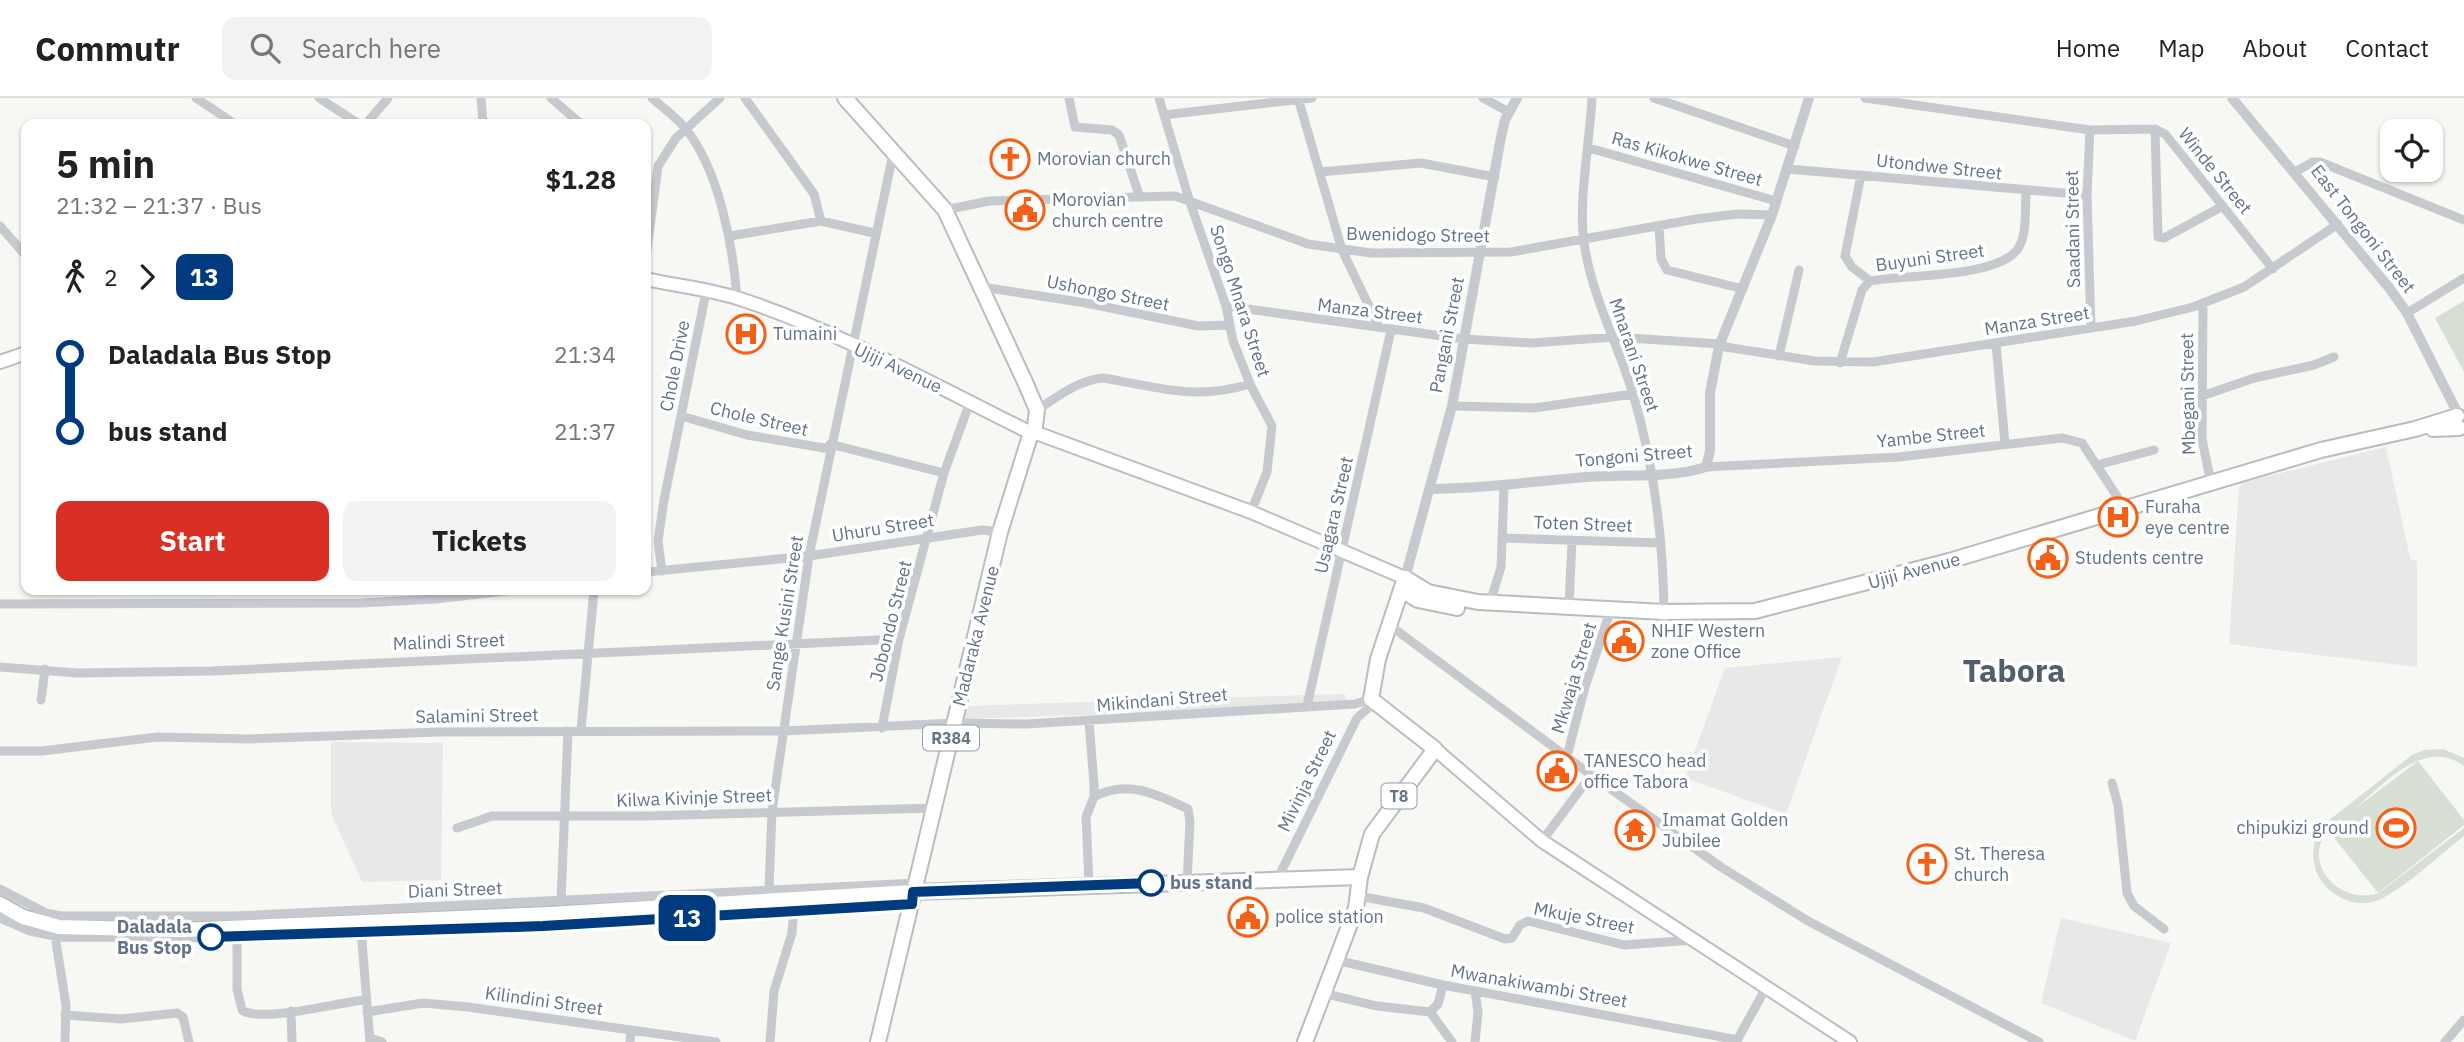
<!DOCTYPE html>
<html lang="en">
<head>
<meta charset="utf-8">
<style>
	:root { --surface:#fff; --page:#f2f2f2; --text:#222; --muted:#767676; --line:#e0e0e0; --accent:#d93025 }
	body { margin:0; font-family:"IBM Plex Sans",sans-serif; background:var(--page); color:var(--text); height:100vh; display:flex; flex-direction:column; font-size:26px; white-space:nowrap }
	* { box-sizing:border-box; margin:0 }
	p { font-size:23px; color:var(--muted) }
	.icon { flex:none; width:38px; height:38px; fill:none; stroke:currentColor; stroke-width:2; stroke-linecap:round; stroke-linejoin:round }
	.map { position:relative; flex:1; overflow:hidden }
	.details { position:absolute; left:21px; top:21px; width:630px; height:476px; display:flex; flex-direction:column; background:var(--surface); border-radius:14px; box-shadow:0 2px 5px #0004 }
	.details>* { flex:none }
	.badge { padding:0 14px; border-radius:10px; font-size:24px; line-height:46px }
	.tools { position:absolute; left:2380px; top:21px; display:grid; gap:14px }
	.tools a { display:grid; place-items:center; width:63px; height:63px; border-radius:14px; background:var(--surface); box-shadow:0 2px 5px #0004; font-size:35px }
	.map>.badge { position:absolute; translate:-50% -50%; box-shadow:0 0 0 4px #fff }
	.legs { display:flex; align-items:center; gap:10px; height:77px; padding:0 35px; font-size:23px }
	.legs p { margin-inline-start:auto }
	.summary { display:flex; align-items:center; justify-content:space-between; height:119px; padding:0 35px }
	h1 { font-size:38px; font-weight:700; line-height:52px }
	.primary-button { display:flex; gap:14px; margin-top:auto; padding:14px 35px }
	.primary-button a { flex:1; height:80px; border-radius:14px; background:var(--accent); color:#fff; font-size:28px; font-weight:700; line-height:80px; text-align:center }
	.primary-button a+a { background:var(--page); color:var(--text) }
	ul { padding:0 35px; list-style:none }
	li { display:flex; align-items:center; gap:24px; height:77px; font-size:26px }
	li i { display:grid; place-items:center; width:10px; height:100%; margin:0 9px; background:currentColor }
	li i::after { content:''; width:18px; height:18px; margin:-9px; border:5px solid; border-radius:50%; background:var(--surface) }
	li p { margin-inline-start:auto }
	li:first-child i { background:linear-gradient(#0000 50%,currentColor 0) }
	li:last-child i { background:linear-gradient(currentColor 50%,#0000 0) }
	header { display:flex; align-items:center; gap:42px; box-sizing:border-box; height:98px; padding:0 35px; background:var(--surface); border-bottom:2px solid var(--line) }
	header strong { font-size:33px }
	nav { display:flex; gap:38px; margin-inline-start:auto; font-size:24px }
	.search { width:490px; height:63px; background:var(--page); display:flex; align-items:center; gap:18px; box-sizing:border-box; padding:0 24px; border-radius:14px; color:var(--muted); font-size:26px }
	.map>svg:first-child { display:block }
	.built { fill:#e7e8e7 }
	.green { fill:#d7dfd4 }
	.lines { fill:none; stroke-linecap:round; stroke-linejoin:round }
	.secondary-casing { stroke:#babec4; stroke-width:16 }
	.primary-casing { stroke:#b9bcc1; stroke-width:18 }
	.trunk-casing { stroke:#b8bbbf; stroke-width:18 }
	.minor { stroke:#c6c9ce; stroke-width:9 }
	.tertiary { stroke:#c6c9ce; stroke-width:10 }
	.secondary { stroke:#fff; stroke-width:12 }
	.primary { stroke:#fff; stroke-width:14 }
	.trunk { stroke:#fff; stroke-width:14 }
	.line-1-casing { stroke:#fff; stroke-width:16 }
	.line-1 { stroke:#003b80; stroke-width:10 }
	.stop-1-dot { fill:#fff; stroke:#003b80; stroke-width:3.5 }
	.labels { text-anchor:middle; stroke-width:7; stroke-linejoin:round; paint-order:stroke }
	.shield { fill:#fff; stroke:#929dac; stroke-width:2 }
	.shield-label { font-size:16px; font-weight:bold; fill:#637388 }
	.poi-label { font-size:18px; fill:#637388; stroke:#fff; text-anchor:start }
	.street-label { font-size:18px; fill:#637388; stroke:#fff }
	.stop-label { font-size:18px; font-weight:bold; fill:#637388; stroke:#fff; text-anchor:start }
	.town-label { font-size:32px; font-weight:bold; fill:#525e6c; stroke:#fff }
</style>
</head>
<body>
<header>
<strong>Commutr</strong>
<div class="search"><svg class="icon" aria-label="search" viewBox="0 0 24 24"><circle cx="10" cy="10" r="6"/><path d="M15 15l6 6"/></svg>Search here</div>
<nav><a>Home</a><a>Map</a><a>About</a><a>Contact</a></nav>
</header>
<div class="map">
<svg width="2464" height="944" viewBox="0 0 2464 944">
	<rect width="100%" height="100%" fill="#f7f7f3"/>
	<path class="built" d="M2386 349 2410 460 2417 464V569L2229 546 2239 390 2244 384Z
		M1842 559 1786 716 1685 680 1725 570Z
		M1345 596 1346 609 963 621 962 608Z
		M331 644 443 645 441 782 362 784 331 715Z
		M2061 820 2171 845 2135 943 2041 905Z"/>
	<path class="green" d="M2464 203V274L2435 220Z
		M2443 651 2464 660V668C2425 639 2384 685 2356 710L2418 663 2464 722V727L2378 795 2328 732C2300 767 2342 808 2379 795L2464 730V738C2438 758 2412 784 2383 800 2358 814 2326 798 2316 773 2311 758 2313 740 2323 727L2412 657 2424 652Z"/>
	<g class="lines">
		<g class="secondary-casing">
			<path id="secondary" d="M646 181C677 188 710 191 740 201 836 232 936 288 1027 333
				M0 264 26 255
				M1039 336 1251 414 1405 480
				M1435 651 1542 743 1850 944"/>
		</g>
		<g class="primary-casing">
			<path id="primary" d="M845 0 945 112 1025 284 1037 312 1035 328
				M0 806 23 819 59 829 182 832 549 816 913 794 1360 779
				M878 944 1000 434 1030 338"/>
		</g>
		<g class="trunk-casing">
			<path id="trunk" d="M2433 331 2459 330
				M1401 492 1418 502 1457 510
				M1305 944 1356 810 1360 779 1372 736 1435 651 1371 601 1378 561 1405 480 1428 494 1478 504 1664 514 1755 513 1949 463 2321 352 2415 331 2457 318"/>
		</g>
		<path class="minor" d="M196 0 235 26
			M319 0 359 26
			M481 0 483 26
			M551 0 581 26
			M652 0C663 10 676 19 685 30 719 71 733 148 737 200
			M745 0 814 96 821 123
			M1069 0 1075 29 1112 32 1119 37 1139 97
			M1159 0 1189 101 1226 208 1233 243 1250 286 1272 328 1267 374 1251 414
			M1298 0 1342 152 1379 229
			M1483 0 1509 14
			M1592 0C1590 41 1578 106 1584 144 1591 197 1618 246 1633 296 1655 370 1664 447 1664 523
			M1654 0 1795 48
			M1865 0 2090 32 2155 31 2165 36 2273 171
			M1164 17 1312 0
			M366 26 388 0
			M2155 31 2158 139 2164 140 2223 108
			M2090 32 2087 97 2091 230
			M1589 50 1776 103
			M1788 71 2087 97
			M1320 74 1421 65 1495 79
			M2295 74 2313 64H2320L2464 122
			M1861 77 1845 158 1852 169 1870 183
			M945 112 989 103 1175 98 1308 146 1371 155 1511 154 1696 121 1737 116 1772 117
			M0 128 26 158
			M1659 128 1661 161 1667 172 1743 191
			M730 138 821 123 874 135
			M646 159 658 68 676 40 720 0
			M982 189 1086 205 1198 228 1229 227
			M2203 205 2202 341 2211 385
			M1226 208 1464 241 1532 245 1614 239 1720 246
			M2407 215 2464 180
			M1996 246 2005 346
			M1719 248 1815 263 1873 264 2136 223 2193 209 2244 189 2338 126
			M1779 258 1799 172
			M1840 265 1862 192 1870 183C1903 176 2005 181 2020 147 2027 133 2025 109 2026 93
			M2202 298 2254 280 2314 267 2334 259
			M1452 308 1534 310 1633 296
			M1037 312C1059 298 1076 283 1103 280 1158 289 1194 303 1250 286
			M681 318 747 337 830 351
			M830 346 944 375
			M2097 367 2154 352
			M1706 369 1899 359 2062 340 2082 345 2124 409
			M1504 440 1661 445
			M662 473 658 443 664 402 706 194
			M646 474 809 458 982 432 1000 434
			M1490 505 1501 469 1504 388
			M0 506 362 505 436 501 514 492
			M1569 509 1572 442
			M1388 526 1591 677 1721 769 1808 823 2039 944
			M0 569 77 575 212 573 899 541
			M41 602 45 571
			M1307 608 1391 232
			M1089 624 1094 686V699L1086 719 1089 786
			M882 630 899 541 944 375 970 304
			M581 632 594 492
			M0 653H42L157 639 249 641 439 634 783 633 955 625 1026 626 1355 606 1371 601
			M1567 658 1585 589 1611 511
			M2112 685 2118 707 2127 795 2134 808 2164 831
			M1094 699C1127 681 1157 696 1188 711L1190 724 1187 785
			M457 730 492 718H646L934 710
			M1542 743 1591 677
			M1277 782 1357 620 1374 605
			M769 790 772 713 809 458 893 56
			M0 791 46 815 61 818H233L917 785
			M1358 798 1424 810 1505 841 1512 840 1520 827 1528 823 1624 847 1694 842
			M561 803 568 633
			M0 820 30 833 59 839 237 840 361 836 660 822 912 806
			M361 831 370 944
			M55 838 66 907 65 944
			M237 840V891L242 912C260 925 336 905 364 902
			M1336 862 1443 887 1738 942
			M1323 895 1377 908 1430 914 1438 906 1443 887
			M291 913 292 944
			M367 914 423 905 468 909 716 944
			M1430 914 1452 944
			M65 917 121 921 177 915 183 919 189 944
			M370 940 382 944
			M630 944 631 932
			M770 944 774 893 792 835 794 809
			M1475 944 1478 914 1475 893
			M1736 944 1767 888
			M2445 944 2464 922"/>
		<path class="tertiary" d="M2232 0 2390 191 2407 215 2458 316
			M1430 391C1483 391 1535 383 1587 379 1626 376 1668 381 1706 369L1710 353V295L1719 248 1772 117 1809 0
			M1405 480 1452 308 1501 39 1505 22 1517 0"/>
		<use href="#secondary" class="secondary"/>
		<use href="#primary" class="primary"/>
		<use href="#trunk" class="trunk"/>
	</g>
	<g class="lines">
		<g class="line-1-casing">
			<path id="line-1" d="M211 839 543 828 912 806 913 794 1151 785"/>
		</g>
		<use href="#line-1" class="line-1"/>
	</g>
	<defs>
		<g id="church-ring" transform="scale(2.0125)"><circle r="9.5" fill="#fff" stroke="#f46116" stroke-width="1.5"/><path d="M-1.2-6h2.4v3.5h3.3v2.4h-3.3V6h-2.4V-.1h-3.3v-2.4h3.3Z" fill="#f46116"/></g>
		<g id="civic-ring" transform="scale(2.0125)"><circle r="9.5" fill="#fff" stroke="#f46116" stroke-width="1.5"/><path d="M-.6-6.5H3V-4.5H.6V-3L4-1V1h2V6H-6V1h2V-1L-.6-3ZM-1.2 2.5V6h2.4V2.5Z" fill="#f46116"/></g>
		<g id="hospital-ring" transform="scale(2.0125)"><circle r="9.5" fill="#fff" stroke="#f46116" stroke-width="1.5"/><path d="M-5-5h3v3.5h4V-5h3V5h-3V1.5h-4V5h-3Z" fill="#f46116"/></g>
		<g id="stadium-ring" transform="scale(2.0125)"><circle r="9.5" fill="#fff" stroke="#f46116" stroke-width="1.5"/><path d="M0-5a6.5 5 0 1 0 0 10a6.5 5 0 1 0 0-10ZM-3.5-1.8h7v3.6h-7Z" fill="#f46116"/></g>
		<g id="temple-ring" transform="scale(2.0125)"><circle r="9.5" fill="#fff" stroke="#f46116" stroke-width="1.5"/><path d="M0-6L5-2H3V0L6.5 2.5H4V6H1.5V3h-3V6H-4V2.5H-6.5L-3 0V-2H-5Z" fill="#f46116"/></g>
	</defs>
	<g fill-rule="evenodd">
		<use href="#church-ring" x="1010" y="61"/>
		<use href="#civic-ring" x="1025" y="112"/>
		<use href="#hospital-ring" x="746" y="236"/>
		<use href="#hospital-ring" x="2118" y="419"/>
		<use href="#civic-ring" x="2048" y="460"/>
		<use href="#civic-ring" x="1624" y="543"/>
		<use href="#civic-ring" x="1557" y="673"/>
		<use href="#stadium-ring" x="2396" y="730"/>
		<use href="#temple-ring" x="1635" y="732"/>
		<use href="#church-ring" x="1927" y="766"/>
		<use href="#civic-ring" x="1248" y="819"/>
	</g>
	<g class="stop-1-dot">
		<circle cx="1151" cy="785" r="12"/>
		<circle cx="211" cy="839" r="12"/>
	</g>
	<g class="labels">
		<g class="shield">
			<rect x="923" y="627.5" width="56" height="25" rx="5"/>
			<rect x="1381.5" y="685.5" width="35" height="25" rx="5"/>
		</g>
		<g class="shield-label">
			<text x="951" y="646">R384</text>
			<text x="1399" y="704">T8</text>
		</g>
		<g class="poi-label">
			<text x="1037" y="67">Morovian church</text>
			<text x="1052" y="108">Morovian<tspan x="1052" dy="21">church centre</tspan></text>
			<text x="773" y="242">Tumaini</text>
			<text x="2145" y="415">Furaha<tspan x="2145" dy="21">eye centre</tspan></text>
			<text x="2075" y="466">Students centre</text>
			<text x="1651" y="539">NHIF Western<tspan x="1651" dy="21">zone Office</tspan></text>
			<text x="1584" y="669">TANESCO head<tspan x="1584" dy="21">office Tabora</tspan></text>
			<text x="1662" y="728">Imamat Golden<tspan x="1662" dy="21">Jubilee</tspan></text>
			<text x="2369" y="736" text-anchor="end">chipukizi ground</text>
			<text x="1954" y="762">St. Theresa<tspan x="1954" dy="21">church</tspan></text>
			<text x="1275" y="825">police station</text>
		</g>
		<g class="street-label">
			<text transform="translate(1687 61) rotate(16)" y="6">Ras Kikokwe Street</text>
			<text transform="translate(1939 69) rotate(6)" y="6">Utondwe Street</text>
			<text transform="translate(2215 73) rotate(51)" y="6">Winde Street</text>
			<text transform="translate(2073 131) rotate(-91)" y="6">Saadani Street</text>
			<text transform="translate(2363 131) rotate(52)" y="6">East Tongoni Street</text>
			<text transform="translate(1418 137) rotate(1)" y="6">Bwenidogo Street</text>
			<text transform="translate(1930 160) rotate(-8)" y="6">Buyuni Street</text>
			<text transform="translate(1108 195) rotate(11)" y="6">Ushongo Street</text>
			<text transform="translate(1240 203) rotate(72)" y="6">Songo Mnara Street</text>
			<text transform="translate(1370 213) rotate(7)" y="6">Manza Street</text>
			<text transform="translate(2037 223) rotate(-9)" y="6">Manza Street</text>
			<text transform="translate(1447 237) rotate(-79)" y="6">Pangani Street</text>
			<text transform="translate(1634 257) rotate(71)" y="6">Mnarani Street</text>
			<text transform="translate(675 268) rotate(-79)" y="6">Chole Drive</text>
			<text transform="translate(898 270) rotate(25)" y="6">Ujiji Avenue</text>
			<text transform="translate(2188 296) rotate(-91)" y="6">Mbegani Street</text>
			<text transform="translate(759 321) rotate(13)" y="6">Chole Street</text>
			<text transform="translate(1931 338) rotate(-6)" y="6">Yambe Street</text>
			<text transform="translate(1634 358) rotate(-5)" y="6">Tongoni Street</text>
			<text transform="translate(1334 417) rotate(-77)" y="6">Usagara Street</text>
			<text transform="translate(1583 426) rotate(2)" y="6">Toten Street</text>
			<text transform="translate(883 430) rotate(-9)" y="6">Uhuru Street</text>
			<text transform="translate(1914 473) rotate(-15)" y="6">Ujiji Avenue</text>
			<text transform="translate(785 515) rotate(-81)" y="6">Sange Kusini Street</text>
			<text transform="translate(891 523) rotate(-76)" y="6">Jobondo Street</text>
			<text transform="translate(976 538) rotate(-76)" y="6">Madaraka Avenue</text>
			<text transform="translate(449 544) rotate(-2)" y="6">Malindi Street</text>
			<text transform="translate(1574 580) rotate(-73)" y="6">Mkwaja Street</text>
			<text transform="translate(1162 602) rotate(-5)" y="6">Mikindani Street</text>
			<text transform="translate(477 618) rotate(-1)" y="6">Salamini Street</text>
			<text transform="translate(1307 683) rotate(-64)" y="6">Mivinja Street</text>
			<text transform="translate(694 700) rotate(-2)" y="6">Kilwa Kivinje Street</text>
			<text transform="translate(455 792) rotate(-2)" y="6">Diani Street</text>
			<text transform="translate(1584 820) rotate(11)" y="6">Mkuje Street</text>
			<text transform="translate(1539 888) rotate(10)" y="6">Mwanakiwambi Street</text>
			<text transform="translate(544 903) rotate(8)" y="6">Kilindini Street</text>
		</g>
		<g class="stop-label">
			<text x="1170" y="791">bus stand</text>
			<text x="192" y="835" text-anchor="end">Daladala<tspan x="192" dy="21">Bus Stop</tspan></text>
		</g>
		<g class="town-label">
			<text x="2014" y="584">Tabora</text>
		</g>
	</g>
</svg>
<div class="tools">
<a><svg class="icon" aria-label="locate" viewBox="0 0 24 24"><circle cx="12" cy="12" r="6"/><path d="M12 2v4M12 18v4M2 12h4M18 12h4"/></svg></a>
</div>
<b class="badge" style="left:687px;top:820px;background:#003b80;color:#fff">13</b>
<section class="details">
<div class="summary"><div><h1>5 min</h1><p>21:32 – 21:37 · Bus</p></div><b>$1.28</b></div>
<div class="legs"><svg class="icon" aria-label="walk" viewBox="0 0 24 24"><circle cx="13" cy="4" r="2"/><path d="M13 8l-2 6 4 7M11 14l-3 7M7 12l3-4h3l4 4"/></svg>2<svg class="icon" aria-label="forward" viewBox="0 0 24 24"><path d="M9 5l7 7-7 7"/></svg><b class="badge" style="background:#003b80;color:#fff">13</b></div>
<ul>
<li><i style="color:#003b80"></i><b>Daladala Bus Stop</b><p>21:34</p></li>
<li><i style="color:#003b80"></i><b>bus stand</b><p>21:37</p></li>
</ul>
<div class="primary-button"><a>Start</a><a>Tickets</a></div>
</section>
</div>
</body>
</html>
